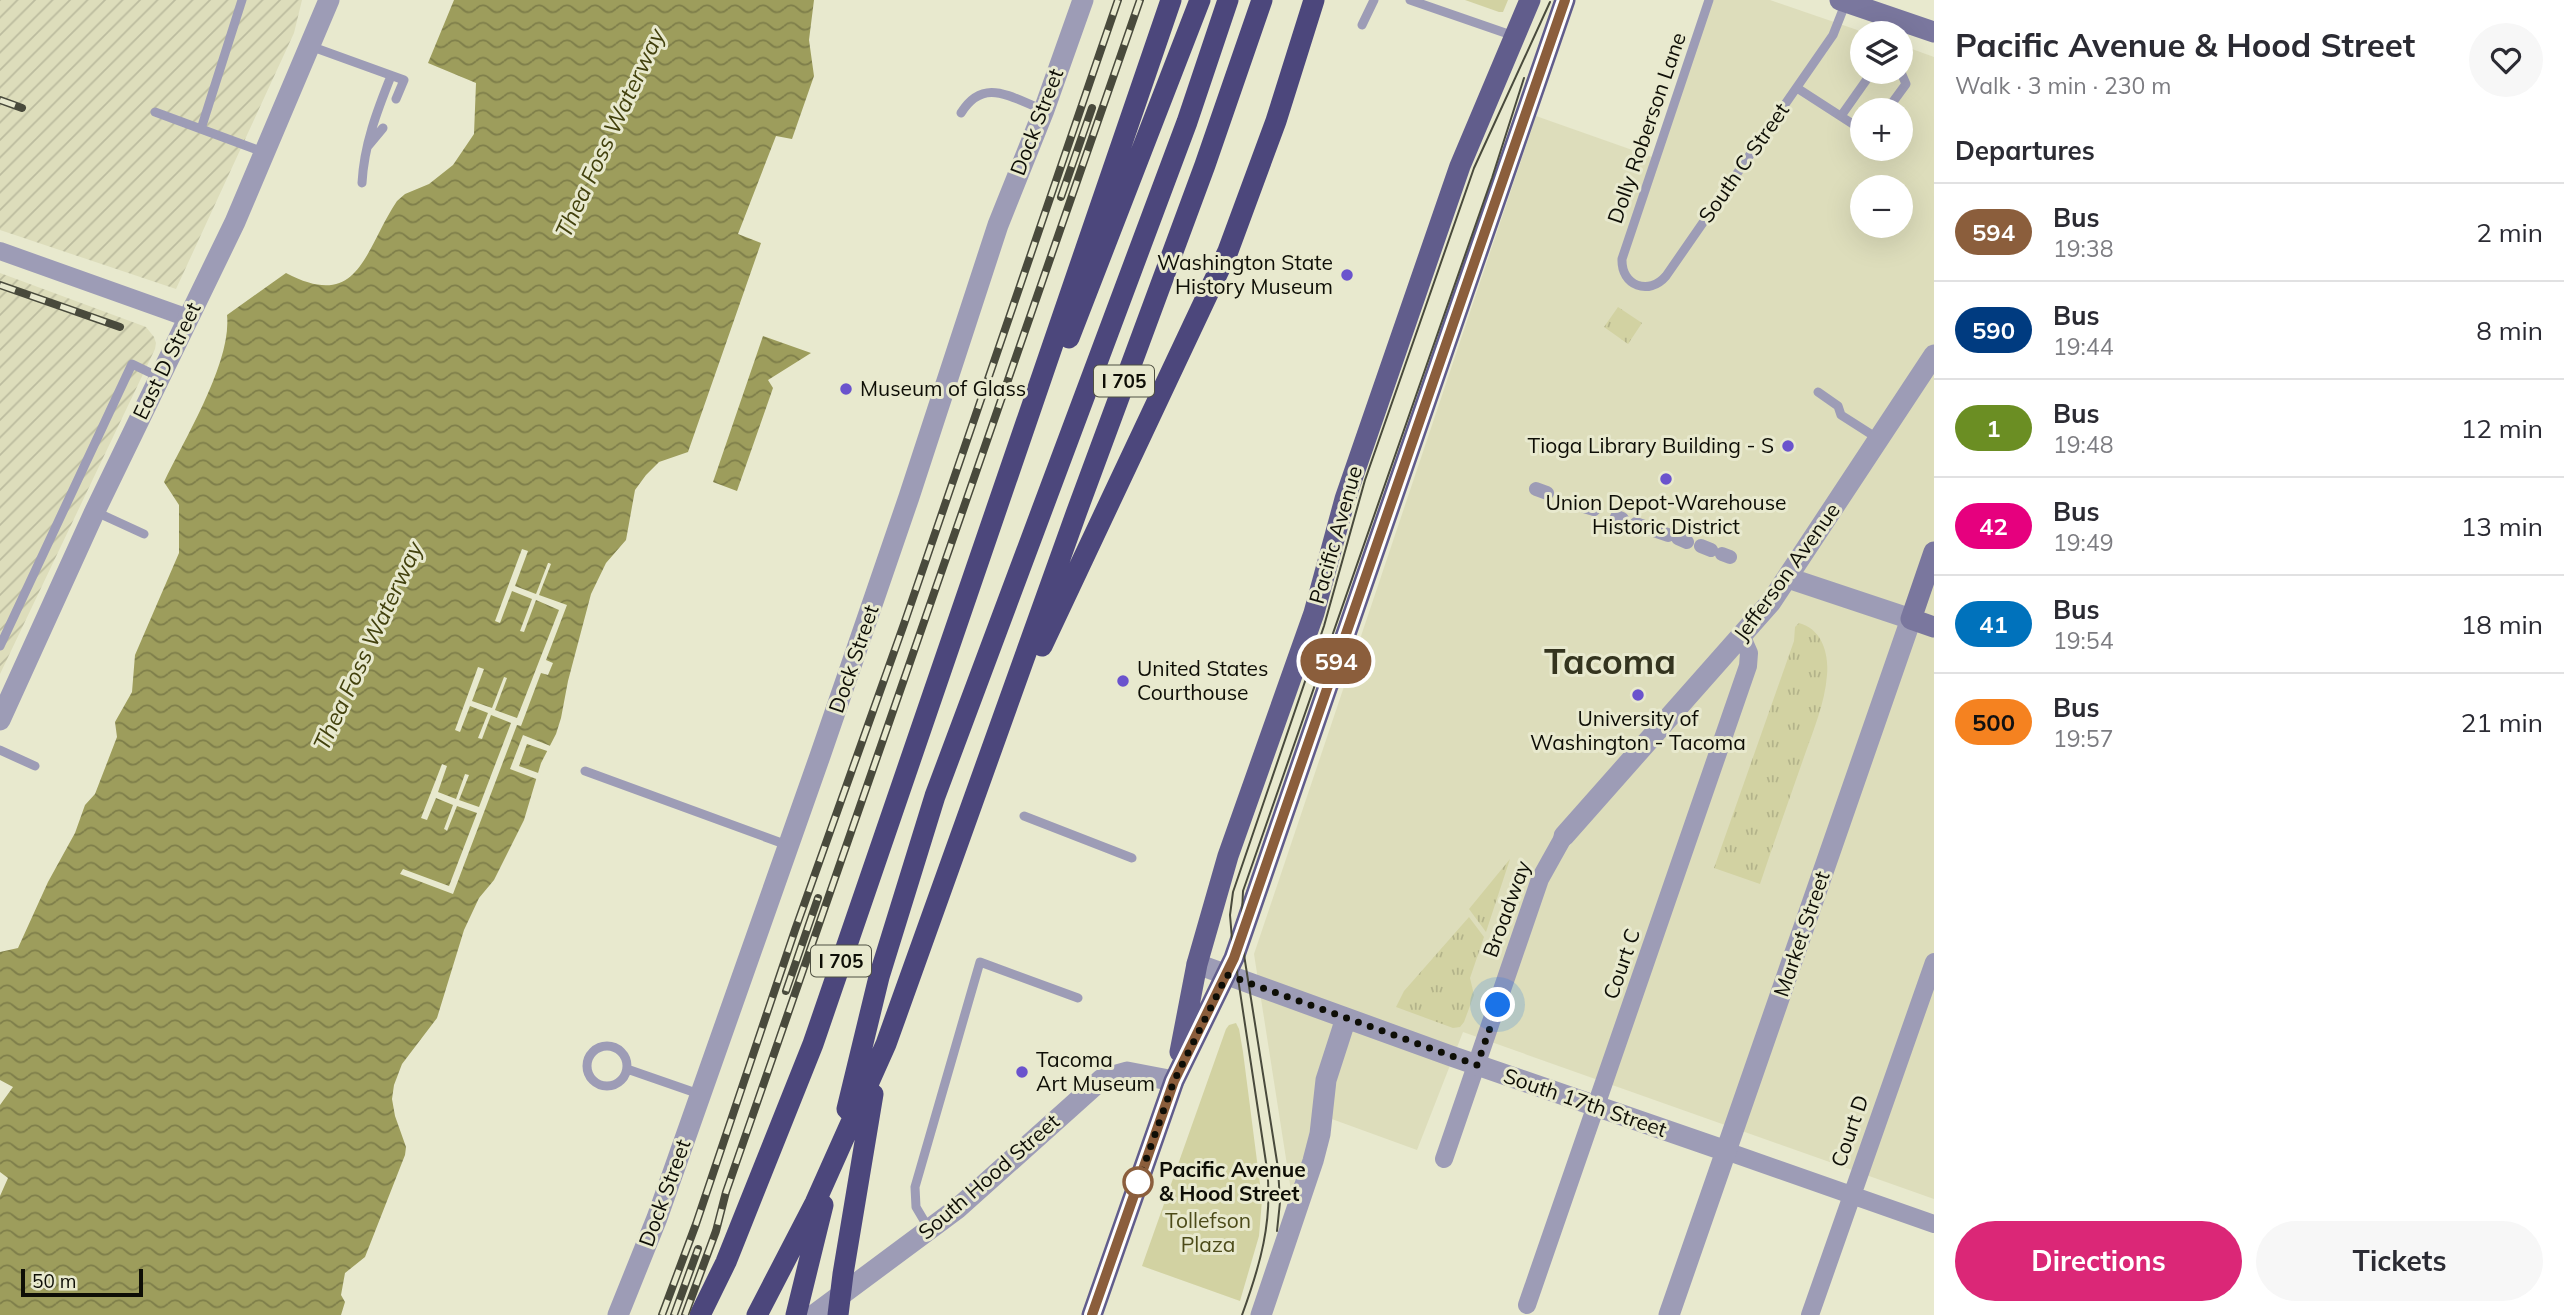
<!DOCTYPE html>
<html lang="en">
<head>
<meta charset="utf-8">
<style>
	:root { --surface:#fff; --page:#f7f7f7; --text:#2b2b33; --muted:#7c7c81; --line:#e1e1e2; --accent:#db2777 }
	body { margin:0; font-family:Mulish,sans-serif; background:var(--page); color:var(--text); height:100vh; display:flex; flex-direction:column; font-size:26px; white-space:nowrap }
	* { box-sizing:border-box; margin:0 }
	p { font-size:23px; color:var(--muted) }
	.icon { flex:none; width:38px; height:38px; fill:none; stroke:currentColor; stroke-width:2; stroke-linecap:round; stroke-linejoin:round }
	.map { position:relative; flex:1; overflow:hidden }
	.details { display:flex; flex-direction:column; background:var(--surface); width:630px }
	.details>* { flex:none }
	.badge { padding:0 14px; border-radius:23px; font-size:24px; line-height:46px }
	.tools { position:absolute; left:1850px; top:21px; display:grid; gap:14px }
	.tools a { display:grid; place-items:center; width:63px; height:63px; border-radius:50%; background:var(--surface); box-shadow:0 7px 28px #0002; font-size:35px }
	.scale { position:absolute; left:21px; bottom:18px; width:122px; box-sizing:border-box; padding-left:7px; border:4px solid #0e0e06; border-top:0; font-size:19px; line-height:24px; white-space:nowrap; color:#0e0e06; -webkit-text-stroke:5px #e8e9ce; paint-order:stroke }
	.you { position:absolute; width:35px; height:35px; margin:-18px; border:5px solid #fff; border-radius:50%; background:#1a73e8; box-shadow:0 0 0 10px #1a73e833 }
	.map>.badge { position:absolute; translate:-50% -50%; box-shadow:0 0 0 4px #fff }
	h2 { padding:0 21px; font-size:26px; line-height:63px }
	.round { display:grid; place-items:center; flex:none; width:74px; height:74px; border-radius:37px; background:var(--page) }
	.head { display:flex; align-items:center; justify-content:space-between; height:119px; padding:0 21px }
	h1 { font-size:33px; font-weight:700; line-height:52px }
	.cta { display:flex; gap:14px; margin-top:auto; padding:14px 21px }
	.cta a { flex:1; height:80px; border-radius:42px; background:var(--accent); color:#fff; font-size:28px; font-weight:700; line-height:80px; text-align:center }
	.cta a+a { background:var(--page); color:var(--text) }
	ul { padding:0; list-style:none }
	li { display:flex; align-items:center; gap:21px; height:98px; padding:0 21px; border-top:2px solid var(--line) }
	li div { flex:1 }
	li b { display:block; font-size:26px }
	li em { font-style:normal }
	li .badge { min-width:77px; font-weight:700; text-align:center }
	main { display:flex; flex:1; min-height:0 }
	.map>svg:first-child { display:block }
	.built { fill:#ddb; fill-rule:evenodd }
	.industrial { fill:url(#industrial-furrows) }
	.grass { fill:url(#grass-tufts) }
	.park { fill:#d2d2a2 }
	.water { fill:url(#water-waves) }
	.pier { fill:#e8e9ce }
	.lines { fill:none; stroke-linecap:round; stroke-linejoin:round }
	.service { stroke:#9d9cb6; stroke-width:9 }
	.pedestrian { stroke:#9d9cb6; stroke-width:14 }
	.minor { stroke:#9d9cb6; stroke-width:18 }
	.tertiary { stroke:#9d9cb6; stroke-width:21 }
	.secondary { stroke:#7a779e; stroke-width:21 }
	.primary { stroke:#615d8c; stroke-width:21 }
	.motorway { stroke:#4c477c; stroke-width:21 }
	.tram { stroke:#494a3c; stroke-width:2 }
	.rail-casing { stroke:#494a3c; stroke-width:8 }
	.rail { stroke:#e8e9ce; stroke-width:5; stroke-dasharray:16; stroke-linecap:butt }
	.line-casing { stroke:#fff; stroke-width:16 }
	.line { stroke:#8b5e3c; stroke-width:10 }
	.walk { stroke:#0e0e06; stroke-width:7; stroke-dasharray:0 12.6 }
	.poi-dot { fill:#6a53cd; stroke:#e8e9ce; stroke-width:2.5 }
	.stop-dot { fill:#fff; stroke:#8b5e3c; stroke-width:3.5 }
	.labels { text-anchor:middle; stroke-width:6; stroke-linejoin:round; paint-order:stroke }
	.shield { fill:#e8e9ce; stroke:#4f5042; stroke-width:2 }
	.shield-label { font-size:19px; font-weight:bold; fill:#0e0e06 }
	.street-label { font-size:21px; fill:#0e0e06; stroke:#e8e9ce }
	.poi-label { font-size:21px; fill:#0e0e06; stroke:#e8e9ce; text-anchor:start }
	.stop-label { font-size:21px; font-weight:bold; fill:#0e0e06; stroke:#e8e9ce; text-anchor:start }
	.park-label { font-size:21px; fill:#4c4b19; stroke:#e8e9ce }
	.water-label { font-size:23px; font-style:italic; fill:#42410d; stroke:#e8e9ce }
	.town-label { font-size:35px; font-weight:bold; fill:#34341f; stroke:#e8e9ce }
</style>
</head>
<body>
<main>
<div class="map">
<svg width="1934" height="1315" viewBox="0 0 1934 1315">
	<defs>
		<pattern id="industrial-furrows" width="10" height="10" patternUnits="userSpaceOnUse" patternTransform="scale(1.75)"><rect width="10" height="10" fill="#ddb"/><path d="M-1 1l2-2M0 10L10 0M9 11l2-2" fill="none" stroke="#bcbc9f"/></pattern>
		<pattern id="grass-tufts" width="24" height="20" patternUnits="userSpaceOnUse" patternTransform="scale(1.75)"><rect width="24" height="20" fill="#d2d2a2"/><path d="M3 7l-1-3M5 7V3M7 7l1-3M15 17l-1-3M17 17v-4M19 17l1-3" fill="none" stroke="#b3b38a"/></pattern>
		<pattern id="water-waves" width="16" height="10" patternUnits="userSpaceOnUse" patternTransform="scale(1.75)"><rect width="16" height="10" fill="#9d9d5c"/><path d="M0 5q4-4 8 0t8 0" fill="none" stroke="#7e7e4a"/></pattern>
	</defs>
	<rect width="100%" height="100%" fill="#e8e9ce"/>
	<path class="built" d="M1709 0H1770L1866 33H1862V72H1900L1901 45 1934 57V1199L1463 1032 1417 1150 1318 1114 1292 1197 1254 954 1536 116 1655 158ZM1862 110H1900V149H1862ZM1862 187H1900V226H1862Z"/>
	<path class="industrial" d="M0 0H302L294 33 176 289 0 230Z
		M0 273 146 327 154 337 156 343 155 349 0 674Z"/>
	<path class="grass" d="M1618 307 1642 323 1628 344 1604 327Z
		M1799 623C1822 629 1829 654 1827 675 1825 703 1813 731 1804 757 1789 800 1774 842 1760 884L1714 868 1794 641 1795 627Z
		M1510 859 1486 932 1469 909Z
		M1469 917 1484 937 1470 978 1474 995 1464 1022 1460 1027 1453 1028 1396 1007 1404 991Z"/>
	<path class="park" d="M1465 0H1508L1503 12H1499Z
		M1236 1023 1239 1029 1243 1052 1262 1200 1259 1236 1240 1301 1142 1266 1226 1029 1229 1025Z"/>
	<path class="water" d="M454 0H814L809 40 814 76 792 139 776 136 738 234 761 243 688 452 659 462 646 475 635 490 626 540 606 563 591 594 568 681 561 718 556 734 541 763 524 820 494 880 479 898 464 930 437 1018 402 1064 394 1085 392 1099 395 1116 406 1147 405 1155 365 1257 345 1273 341 1295 345 1302 341 1315H0V1196L8 1178 0 1172V1105L13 1087 0 1080V952L18 948 48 882 75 833 85 805 95 794 117 737 115 722 132 692 135 655 179 553V505L164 482C185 438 232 362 227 315L286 273C360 312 364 250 397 201L405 194 429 184 453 165 474 134 476 83 428 63Z
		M763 336 811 353 768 380 773 388 737 491 713 482Z"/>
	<path class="pier" d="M522 549 528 551 515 586 536 594 548 563H549L551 564 539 595 567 605 546 660 553 663 548 675 541 673 521 726 517 725 453 894 400 874 403 869 449 886 477 813 457 806 447 831 446 830 444 829 453 805 436 798 427 820 421 818 442 764 447 766 438 792 456 799 465 774 469 775 459 800 479 807 511 723 491 715 482 739 478 738 488 713 470 706 460 732 455 730 478 667 484 669 472 701 492 708 504 677 507 678 495 710 517 718 559 610 536 600 524 632 520 631 532 599 512 591 500 623 495 621Z
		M523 735 553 747 550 752 527 744 519 766 541 774 539 780 510 769Z"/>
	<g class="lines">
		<path class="service" d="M1410 0 1514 36
			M1709 0 1622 259C1621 286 1649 296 1666 276L1833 35 1846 2
			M1362 25 1374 0
			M310 46 404 80 396 99
			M1797 88 1862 130
			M1887 110 1906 84 1900 70
			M155 112 263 152
			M961 113C984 76 1011 98 1044 110
			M1841 116 1872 72
			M201 129 242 0
			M368 146 383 128
			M362 183C364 145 377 111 391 76
			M1818 392 1838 406 1841 415 1877 438
			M96 512 144 534
			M0 646 132 364 159 377
			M0 750 35 766
			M585 771 787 845
			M1024 816 1132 858
			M587 1066a20 20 0 1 1 40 0a20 20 0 1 1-40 0Z
			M627 1069 699 1094
			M929 1229 916 1207 915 1187 980 962 1078 998"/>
		<path class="pedestrian" d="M1536 489 1547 493
			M1584 506 1594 509
			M1617 517 1622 519
			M1636 524 1668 535
			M1678 538 1687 542
			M1701 546 1711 550
			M1722 554 1730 557"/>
		<path class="minor" d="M0 251 188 318
			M1726 1151 1934 1224
			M1444 1159 1540 879 1564 836
			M1527 1305 1748 666 1749 653 1742 637
			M1810 1315 1934 962"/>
		<path class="tertiary" d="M0 720 95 511 235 222 329 0
			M1564 836 1771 602 1934 355
			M1197 964 1451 1056 1726 1151
			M618 1315 657 1218 820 756 909 497 998 225 1044 110 1083 0
			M814 1315 958 1208 1102 1079 1127 1072 1174 1081
			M1261 1315 1313 1161 1320 1134 1326 1080 1346 1018
			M1669 1315 1911 619 1788 578"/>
		<path class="secondary" d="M1840 0 1934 32
			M1934 552 1911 619 1934 627"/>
		<path class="primary" d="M1180 1052 1197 964 1228 856 1314 613 1345 499 1460 166 1530 0
			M1092 1315 1174 1081 1234 958 1565 0"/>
		<path class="motorway" d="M1069 338 1200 0
			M1042 646 1228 251 1276 121 1314 0
			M847 1109 879 977 935 796 1187 122 1228 0
			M700 1315 726 1262 813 1044 1171 0
			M757 1315 815 1203 886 1044 1077 511 1205 165 1262 0
			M796 1315 823 1205
			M838 1315 843 1274 873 1094"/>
		<path class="tram" d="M1277 1231 1280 1202 1278 1168 1241 936 1243 891 1492 178 1524 78
			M1242 1315C1260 1266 1273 1221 1267 1169L1232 939 1230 915 1233 892 1324 626 1365 480 1474 168 1550 2"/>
		<g class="rail-casing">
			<path id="rail" d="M0 100 22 108
				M1061 197 1092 108
				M0 285 120 327
				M786 991 818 898
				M662 1315 696 1224 795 930 904 624 1118 0
				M674 1315 698 1249
				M685 1315 716 1231 726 1192 1140 0"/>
		</g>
		<use href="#rail" class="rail"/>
	</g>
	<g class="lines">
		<g class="line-casing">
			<path id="line" d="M1092 1315 1174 1081 1234 958 1565 0"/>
		</g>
		<use href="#line" class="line"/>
		<path class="walk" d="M1138 1182 1136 1188 1174 1081 1227 975 1477 1065 1498 1005"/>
	</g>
	<g class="poi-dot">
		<circle cx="1347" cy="275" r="7"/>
		<circle cx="846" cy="389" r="7"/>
		<circle cx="1788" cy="446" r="7"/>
		<circle cx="1666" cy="479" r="7"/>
		<circle cx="1123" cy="681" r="7"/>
		<circle cx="1638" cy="695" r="7"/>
		<circle cx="1022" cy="1072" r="7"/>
	</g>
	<circle class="stop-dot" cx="1138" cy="1182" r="14"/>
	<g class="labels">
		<g class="shield">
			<rect x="1094" y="365.5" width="60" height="31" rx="5"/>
			<rect x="811" y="945.5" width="60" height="31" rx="5"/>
		</g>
		<g class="shield-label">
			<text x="1124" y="388">I 705</text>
			<text x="841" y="968">I 705</text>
		</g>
		<g class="street-label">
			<text transform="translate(1037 122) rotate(-69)" y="7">Dock Street</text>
			<text transform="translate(1647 128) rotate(-71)" y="7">Dolly Roberson Lane</text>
			<text transform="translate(1744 163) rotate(-55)" y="7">South C Street</text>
			<text transform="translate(167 361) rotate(-64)" y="7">East D Street</text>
			<text transform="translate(1336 535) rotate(-74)" y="7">Pacific Avenue</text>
			<text transform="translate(1787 572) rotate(-54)" y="7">Jefferson Avenue</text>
			<text transform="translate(854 659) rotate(-71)" y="7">Dock Street</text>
			<text transform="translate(1507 909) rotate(-70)" y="7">Broadway</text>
			<text transform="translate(1802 934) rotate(-71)" y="7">Market Street</text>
			<text transform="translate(1622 964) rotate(-71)" y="7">Court C</text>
			<text transform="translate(1585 1103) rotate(19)" y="7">South 17th Street</text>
			<text transform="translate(1850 1131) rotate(-71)" y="7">Court D</text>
			<text transform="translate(989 1177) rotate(-41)" y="7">South Hood Street</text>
			<text transform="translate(665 1193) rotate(-70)" y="7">Dock Street</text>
		</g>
		<g class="poi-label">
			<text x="1333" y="270" text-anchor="end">Washington State<tspan x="1333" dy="24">History Museum</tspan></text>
			<text x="860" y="396">Museum of Glass</text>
			<text x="1774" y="453" text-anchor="end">Tioga Library Building - S</text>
			<text x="1666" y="510" text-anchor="middle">Union Depot-Warehouse<tspan x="1666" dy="24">Historic District</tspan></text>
			<text x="1137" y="676">United States<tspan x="1137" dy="24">Courthouse</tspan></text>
			<text x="1638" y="726" text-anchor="middle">University of<tspan x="1638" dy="24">Washington - Tacoma</tspan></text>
			<text x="1036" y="1067">Tacoma<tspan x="1036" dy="24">Art Museum</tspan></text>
		</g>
		<g class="stop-label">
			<text x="1159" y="1177">Pacific Avenue<tspan x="1159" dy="24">&amp; Hood Street</tspan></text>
		</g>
		<g class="park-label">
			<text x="1208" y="1228">Tollefson<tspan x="1208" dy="24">Plaza</tspan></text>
		</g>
		<g class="water-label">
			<text transform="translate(610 133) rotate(-65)" y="8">Thea Foss Waterway</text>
			<text transform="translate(368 646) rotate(-65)" y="8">Thea Foss Waterway</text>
		</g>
		<g class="town-label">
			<text x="1610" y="674">Tacoma</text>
		</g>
	</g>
</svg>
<div class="tools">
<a><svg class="icon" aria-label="layers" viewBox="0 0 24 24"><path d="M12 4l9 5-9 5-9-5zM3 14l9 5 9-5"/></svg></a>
<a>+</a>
<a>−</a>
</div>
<div class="scale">50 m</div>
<div class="you" style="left:1498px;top:1005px"></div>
<b class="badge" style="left:1336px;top:661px;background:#8b5e3c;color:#fff">594</b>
</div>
<section class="details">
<div class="head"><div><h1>Pacific Avenue &amp; Hood Street</h1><p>Walk · 3 min · 230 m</p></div><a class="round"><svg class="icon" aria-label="heart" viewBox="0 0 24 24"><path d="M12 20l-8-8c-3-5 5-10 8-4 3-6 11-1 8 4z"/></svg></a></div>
<h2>Departures</h2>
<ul>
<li><span class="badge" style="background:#8b5e3c;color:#fff">594</span><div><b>Bus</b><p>19:38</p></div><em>2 min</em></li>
<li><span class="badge" style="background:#003b80;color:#fff">590</span><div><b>Bus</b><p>19:44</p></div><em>8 min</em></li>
<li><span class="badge" style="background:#6b8e23;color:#fff">1</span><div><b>Bus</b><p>19:48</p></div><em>12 min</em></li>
<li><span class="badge" style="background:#e6007e;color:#fff">42</span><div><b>Bus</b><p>19:49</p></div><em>13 min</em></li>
<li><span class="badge" style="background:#0072bc;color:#fff">41</span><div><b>Bus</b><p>19:54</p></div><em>18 min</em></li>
<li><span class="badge" style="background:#f58220;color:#111">500</span><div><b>Bus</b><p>19:57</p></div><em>21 min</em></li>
</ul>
<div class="cta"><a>Directions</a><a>Tickets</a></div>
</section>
</main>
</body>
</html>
